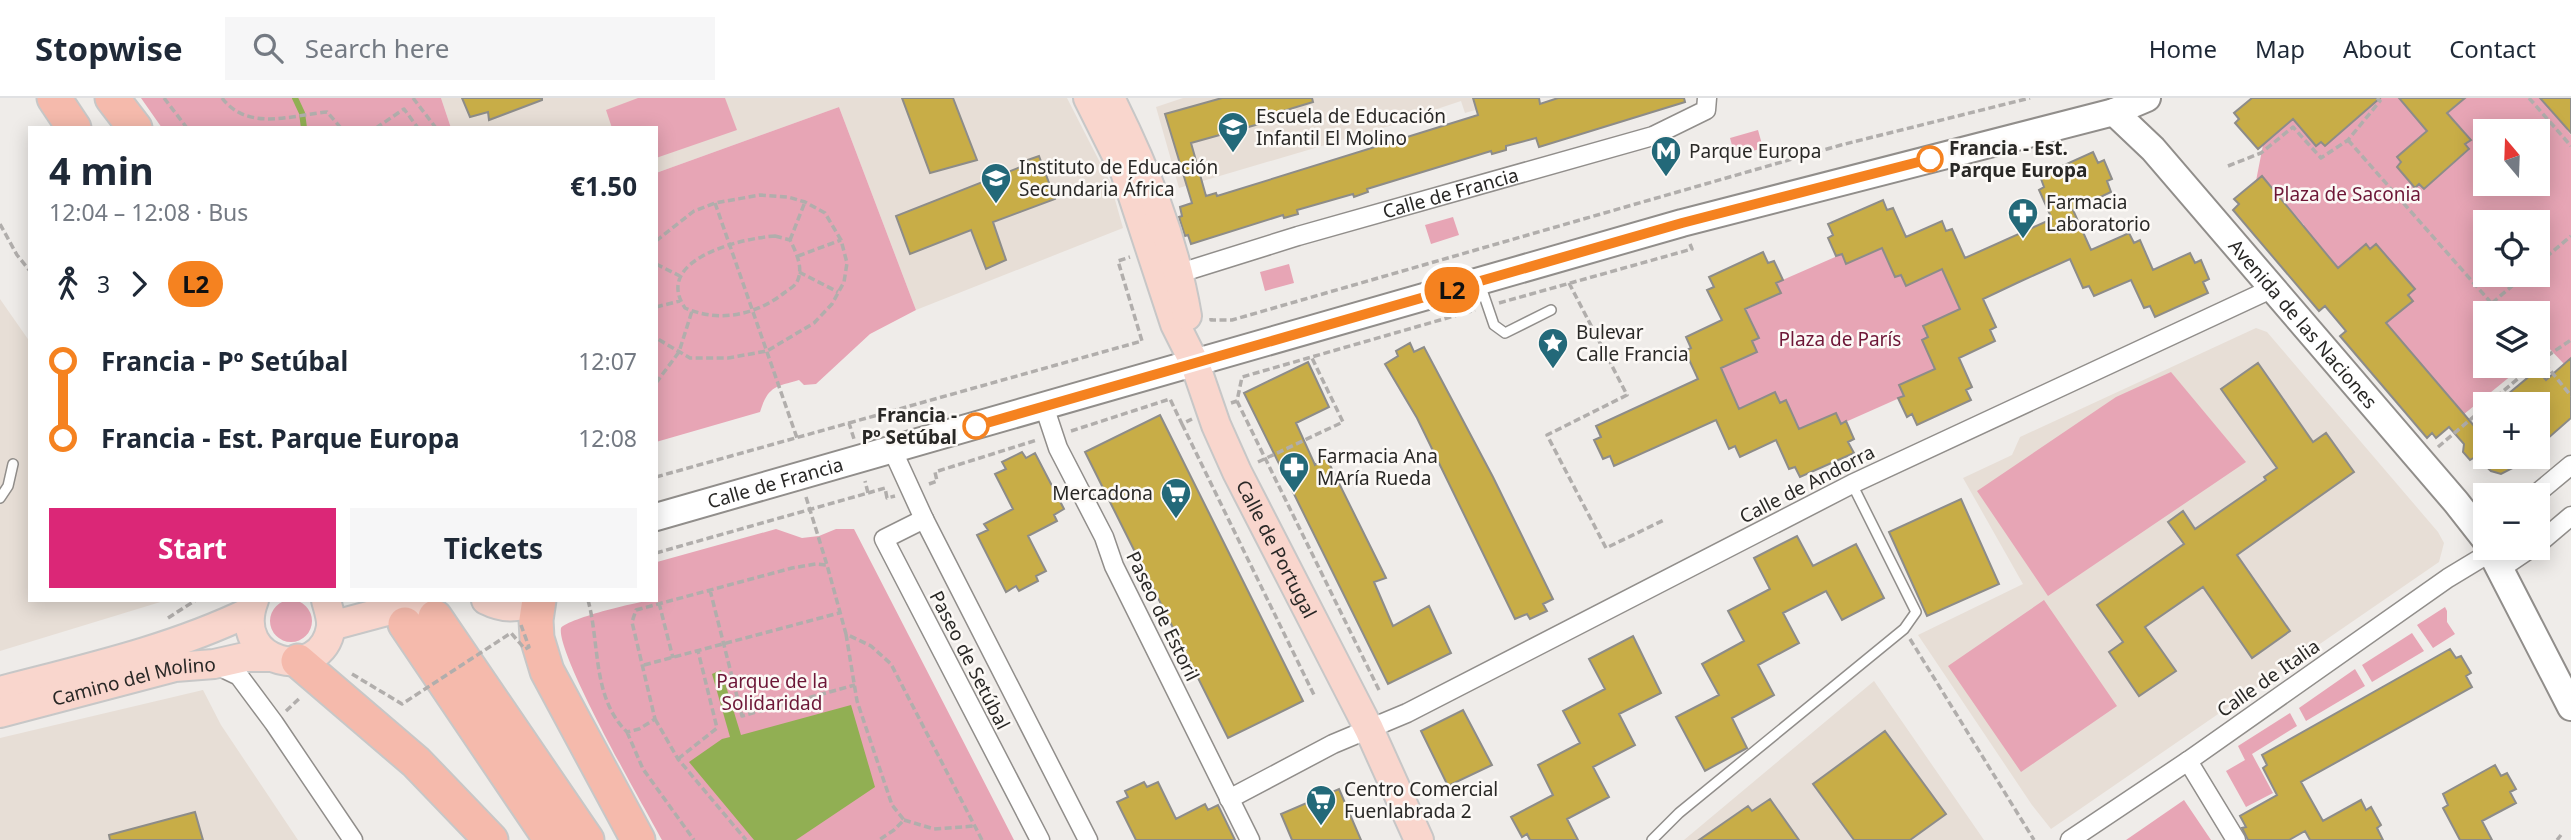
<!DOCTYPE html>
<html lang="en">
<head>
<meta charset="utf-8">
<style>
	:root { --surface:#fff; --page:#f6f6f7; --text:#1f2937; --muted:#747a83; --line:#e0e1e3; --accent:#db2777 }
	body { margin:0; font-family:"Noto Sans",sans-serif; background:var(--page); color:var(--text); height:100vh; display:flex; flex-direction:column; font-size:26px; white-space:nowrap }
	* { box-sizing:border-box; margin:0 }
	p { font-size:23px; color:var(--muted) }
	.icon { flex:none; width:38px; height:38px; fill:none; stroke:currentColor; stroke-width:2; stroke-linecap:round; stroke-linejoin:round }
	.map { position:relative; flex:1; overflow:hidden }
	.side { position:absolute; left:28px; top:28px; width:630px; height:476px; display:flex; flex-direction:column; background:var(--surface); border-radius:0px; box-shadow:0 4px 18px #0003 }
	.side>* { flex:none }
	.badge { padding:0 14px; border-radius:23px; font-size:24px; line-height:46px }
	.needle { width:46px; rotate:341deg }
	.tools { position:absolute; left:2473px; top:21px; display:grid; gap:14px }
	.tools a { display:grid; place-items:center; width:77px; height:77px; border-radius:0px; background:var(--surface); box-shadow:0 4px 18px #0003; font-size:35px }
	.map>.badge { position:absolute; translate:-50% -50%; box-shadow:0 0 0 4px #fff }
	.legs { display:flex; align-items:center; gap:10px; height:77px; padding:0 21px; font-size:23px }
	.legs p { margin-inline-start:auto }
	.headline { display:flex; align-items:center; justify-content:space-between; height:119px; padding:0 21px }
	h1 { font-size:38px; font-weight:700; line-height:52px }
	.button { display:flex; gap:14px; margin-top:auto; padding:14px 21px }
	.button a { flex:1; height:80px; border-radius:0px; background:var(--accent); color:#fff; font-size:28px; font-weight:700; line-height:80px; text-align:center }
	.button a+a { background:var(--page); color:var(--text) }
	ul { padding:0 21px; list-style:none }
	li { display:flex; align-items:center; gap:24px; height:77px; font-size:26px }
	li i { display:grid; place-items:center; width:10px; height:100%; margin:0 9px; background:currentColor }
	li i::after { content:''; width:18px; height:18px; margin:-9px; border:5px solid; border-radius:50%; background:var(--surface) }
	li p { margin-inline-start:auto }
	li:first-child i { background:linear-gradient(#0000 50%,currentColor 0) }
	li:last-child i { background:linear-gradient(currentColor 50%,#0000 0) }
	header { display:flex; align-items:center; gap:42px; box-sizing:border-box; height:98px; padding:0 35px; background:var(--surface); border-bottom:2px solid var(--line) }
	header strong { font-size:33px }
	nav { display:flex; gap:38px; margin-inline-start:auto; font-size:24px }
	.search { width:490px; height:63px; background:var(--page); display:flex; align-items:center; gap:18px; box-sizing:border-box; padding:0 24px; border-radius:0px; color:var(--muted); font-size:26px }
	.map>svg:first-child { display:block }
	.built { fill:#e7ded6 }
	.green { fill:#e7a5b5; fill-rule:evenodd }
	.water { fill:#91af53 }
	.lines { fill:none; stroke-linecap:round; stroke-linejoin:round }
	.stream { stroke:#91af53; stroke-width:6 }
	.building { fill:#c8ad47; stroke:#8d8c89; stroke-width:2 }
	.lane-casing { stroke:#918e8b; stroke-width:12 }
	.street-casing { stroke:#918e8b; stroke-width:21 }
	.secondary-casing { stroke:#918e8b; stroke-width:30 }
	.primary-casing { stroke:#c7c7c7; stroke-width:32 }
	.highway-casing { stroke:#c7c7c7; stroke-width:37 }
	.path { stroke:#b1aeac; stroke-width:3.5; stroke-dasharray:7 3.5; stroke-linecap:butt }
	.lane { stroke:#fff; stroke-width:9 }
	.street { stroke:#fff; stroke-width:18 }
	.secondary { stroke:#fff; stroke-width:26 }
	.primary { stroke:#f9d6cd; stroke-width:28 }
	.highway { stroke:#f5baac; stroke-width:33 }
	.path-bridge { stroke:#b1aeac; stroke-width:3.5; stroke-dasharray:7 3.5; stroke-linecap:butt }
	.line-1-casing { stroke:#fff; stroke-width:16 }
	.line-1 { stroke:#f58220; stroke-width:10 }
	.stop-1-dot { fill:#fff; stroke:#f58220; stroke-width:3.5 }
	.labels { text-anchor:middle; stroke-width:5; stroke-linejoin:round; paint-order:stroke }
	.poi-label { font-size:19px; fill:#292826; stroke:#fcf9f6; text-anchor:start }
	.stop-label { font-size:19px; font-weight:bold; fill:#292826; stroke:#fcf9f6; text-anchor:start }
	.street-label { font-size:19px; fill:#292826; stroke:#fcf9f6 }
	.park-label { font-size:19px; fill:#6d1637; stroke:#fcf9f6 }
</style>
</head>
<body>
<header>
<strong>Stopwise</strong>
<div class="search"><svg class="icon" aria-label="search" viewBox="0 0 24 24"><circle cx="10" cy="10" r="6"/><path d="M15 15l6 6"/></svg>Search here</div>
<nav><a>Home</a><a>Map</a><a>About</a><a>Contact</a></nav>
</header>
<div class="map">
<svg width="2571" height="742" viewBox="0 0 2571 742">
	<rect width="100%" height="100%" fill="#efece9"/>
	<path class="built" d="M441 0H1067L1110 84 1123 130 916 212 839 9 656 75V30H451Z
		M1183 0H1515L1465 15 1461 3 1413 19V21L1179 90 1156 9Z
		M0 201 30 244V502H167L0 553Z
		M2256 230 2267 234 2438 434 2444 445 2439 464 2051 731 2032 707 1918 537 2023 486 1963 380 2012 357 2020 339Z
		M1874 583 1984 742H1684Z
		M203 592 221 627 298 742H0V640Z"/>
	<path class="green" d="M141 0H441L451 30H162Z
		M638 0H725L737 32 656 60V30H612L606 12Z
		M2371 0H2407L2405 8 2423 28H2432L2397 59 2401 64 2397 69 2415 90 2419 86 2424 91 2469 52 2465 46 2470 41 2453 21 2442 20 2465 0H2540L2558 21 2571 28 2567 32 2571 37V260L2564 266 2547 248 2538 256V215H2485V268H2523L2458 321 2411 254 2382 221 2392 220 2413 203 2408 197 2414 191 2365 147 2345 164 2343 175 2313 139 2298 133 2304 127 2266 83 2260 88 2256 83 2263 47 2298 17V27L2316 47 2321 44 2325 48 2370 9ZM2485 33H2538V86H2485ZM2485 124H2538V177H2485Z
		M839 9 916 212 870 236 816 286 804 287 799 282C774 289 768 289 760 314L656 344V75Z
		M1758 32 1763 50 1735 58 1730 40Z
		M1453 119 1459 137 1431 146 1425 127Z
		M1888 147 1887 162 1895 179 1901 177 1906 187 1948 168 1966 208 1923 228 1928 239 1922 242 1942 268 1899 287 1904 298 1841 326 1835 315 1794 334V320L1786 303 1780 305 1775 295 1734 313C1734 296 1729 284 1715 273L1757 254 1752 243 1759 240 1751 222 1741 214 1781 195 1776 185 1842 156 1846 165Z
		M1289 166 1294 185 1265 193 1260 174Z
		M2171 274 2246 364 2048 498 1977 393 2116 299Z
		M776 431 802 440 819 438 836 431H854L1014 742H662C644 709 556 556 561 530 569 520 643 502 656 502L657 464Z
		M270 523a21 21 0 1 1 42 0a21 21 0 1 1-42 0Z
		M2044 502 2117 608 2021 674 1948 568Z
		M2445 509 2447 513V524L2455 536 2433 550 2417 527Z
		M2412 535 2424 553 2372 584 2362 567Z
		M2355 571 2365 588 2306 623 2299 610Z
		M2290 615 2297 628 2252 656 2273 695 2246 709 2226 673 2245 662 2238 648Z
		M2184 702 2211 742H2126Z"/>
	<path class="water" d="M721 572 741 637 851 607 875 689 796 742H754L689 664 722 641 730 639 712 576Z"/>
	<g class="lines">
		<path class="stream" d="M295 0 302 15 304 30"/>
	</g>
	<path class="building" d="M462 0H542V2L489 22 488 14 470 19Z
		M902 0H953L977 62 930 75Z
		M1222 0H1312L1313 4 1257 21 1259 26 1191 45 1206 98 1216 95 1217 98 1478 17 1473 0H1539L1540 6 1558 0H1684L1685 4 1539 49 1536 40 1506 48V52L1492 56 1491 53 1367 91 1368 94 1354 99 1353 96 1297 112 1298 116 1284 120 1283 117 1191 146 1188 137 1185 138 1179 119 1182 118 1180 109 1192 105 1165 16Z
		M2252 0H2380L2325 48 2321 44 2316 48 2293 21 2258 51 2235 25 2239 21 2234 15Z
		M2399 0H2465L2447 15 2471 42 2465 46 2469 51 2424 91 2419 86 2415 90 2397 69 2401 64 2397 59 2427 33Z
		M2540 0H2571V35Z
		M2093 54 2098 65 2104 62 2112 81 2107 83 2111 94 2073 112 2091 152 2129 135 2134 145 2140 142 2153 172 2190 155 2195 165 2201 162 2209 181 2203 184 2208 195 2155 219 2150 208 2144 210 2131 182 2094 198 2089 188 2083 190 2070 161 2019 184 1983 201 1996 229 1990 232 1995 243 1959 260 1972 289 1966 292 1971 302 1917 327 1912 316 1907 319 1898 300 1904 298 1899 287 1935 271 1922 242 1928 239 1923 228 1960 211 1942 171 1906 188 1901 177 1895 179 1882 150 1846 166 1842 156 1836 158 1828 140 1833 137 1828 126 1883 102 1887 112 1893 110 1906 139 1942 123 1946 133 1952 131 1965 160 2052 121 2039 92 2044 89 2040 78Z
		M1039 58 1055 101 993 124 1006 162 986 171 971 132 910 156 896 118 1023 68 1022 64Z
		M2262 78 2338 170 2366 146 2370 151 2376 146 2415 191 2408 197 2413 203 2386 225 2475 329 2485 321V353L2470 362 2463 354 2464 346 2449 329 2436 340 2432 335 2427 340 2340 238 2346 233 2325 208 2319 213 2233 112 2239 106 2234 101Z
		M1763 154 1768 165 1774 163 1783 182 1776 185 1781 195 1745 211 1759 240 1752 243 1757 254 1721 270 1739 311 1775 294 1780 305 1786 302 1799 331 1836 315 1841 326 1846 323 1854 341 1848 344 1854 355 1800 379 1795 369 1789 371 1776 342 1740 359 1735 348 1729 351 1716 322 1614 368 1610 358 1603 361 1594 342 1601 339 1596 328 1698 281 1685 253 1691 250 1686 239 1722 222 1707 192 1714 189 1709 179Z
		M1410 245 1414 254 1424 249 1493 379 1553 501 1543 506 1547 513 1530 521 1527 516 1515 521 1417 320 1385 266 1398 258 1396 253Z
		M2571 260V320L2538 349V306H2496L2537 272 2546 282Z
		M1308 264 1329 309 1296 325 1315 367 1326 359 1386 480 1374 484 1393 528 1429 508 1451 555 1388 586 1244 295Z
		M2258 265 2313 344 2326 335 2354 374 2237 457 2290 533 2252 560 2203 489 2145 529 2176 573 2139 598 2109 554 2123 544 2097 507 2184 446 2168 424 2183 413 2195 431 2266 382 2264 379 2277 370 2221 291Z
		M1160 317 1303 603 1228 640 1085 354Z
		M1022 354 1026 360 1035 355 1064 411 1054 417 1057 423 1028 438 1046 473 1036 478 1038 483 1019 493 1016 488 1006 494 977 437 988 432 984 426 1013 411 995 376 1006 371 1002 364Z
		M2476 359H2534L2501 376 2491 373Z
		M1961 401 1999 486 1927 518 1889 434Z
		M1797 438 1813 468 1856 446 1884 500 1842 522 1826 493 1783 515 1799 545 1758 567 1774 597 1732 620 1747 650 1705 673 1676 619 1719 597 1702 566 1744 543 1728 513 1770 491 1754 460Z
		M1633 538 1661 595 1619 616 1635 647 1593 669 1609 699 1567 721 1578 742H1530L1527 736 1522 739 1511 719 1553 697 1538 667 1580 645 1563 613 1605 591 1589 561Z
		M2450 551 2456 560 2461 558 2471 575 2466 578 2472 589 2301 684 2323 723 2361 702 2366 712 2371 709 2381 727 2377 730 2383 742H2310L2305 733 2289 742H2248L2242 730 2246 729 2240 718 2277 697 2263 670 2267 667 2262 657Z
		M1463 612 1492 667 1448 688 1421 633Z
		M1885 633 1946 716 1910 742H1854L1813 686Z
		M2495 667 2501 678 2507 675 2516 691 2510 694 2516 705 2482 723 2492 742H2460L2443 710 2448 707 2443 696Z
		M1144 684 1147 689 1158 684 1176 721 1205 706 1208 712 1218 707 1235 742H1136L1117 704 1128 699 1125 693Z
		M1339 691 1361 742H1292L1281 716Z
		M1770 701 1799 742H1699L1748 708 1752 713Z
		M195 714 203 742H110L109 737Z"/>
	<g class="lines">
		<g class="lane-casing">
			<path id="lane" d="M1480 186 1494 227 1505 235 1551 212
				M0 400 8 388 13 366
				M1652 742 1679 715 1904 531 1916 514 1852 386"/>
		</g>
		<g class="street-casing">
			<g id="street">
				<path id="s1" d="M1180 175 1298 138 1653 38 1706 12 1707 0"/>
				<path d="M1044 308 1058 350 1104 439 1114 468 1250 742"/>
				<path d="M892 351 924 421 1088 742"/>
				<path d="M2535 397 2571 367"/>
				<path d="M924 421 884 441 1040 742"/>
				<path d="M2538 446 2571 418"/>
				<path d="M2500 471 2531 450"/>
				<path d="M214 566 239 578 274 625 353 742"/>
				<path d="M2188 663 2236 742"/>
				<path d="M1229 701 1333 646 1407 615 1852 386 2271 191"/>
				<path d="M2070 742 2188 663 2448 480 2491 454"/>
			</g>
		</g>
		<g class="secondary-casing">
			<g id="secondary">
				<path id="s2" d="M2114 14 2153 51 2456 404 2485 441"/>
				<path id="s3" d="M656 419 1682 125 2114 14 2147 0"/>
				<path d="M2489 450 2571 609"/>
			</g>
		</g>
		<g class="primary-casing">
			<g id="primary">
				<path id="s4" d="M1088 0 1125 74 1175 226 1195 266 1216 327 1237 374 1369 631 1419 742"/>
				<path d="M1110 0C1145 70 1174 141 1187 218"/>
				<path d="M254 502C229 567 322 587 331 529 332 521 328 510 326 502"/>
				<path d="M486 502C502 510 518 511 533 502"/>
				<path d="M331 528 428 502"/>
				<path d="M0 593C84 571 170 552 249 514"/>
				<path id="s5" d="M0 615 175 569 214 566 245 559H269"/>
			</g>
		</g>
		<g class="highway-casing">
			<path id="highway" d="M54 0 74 30
				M112 0 135 30
				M539 502 536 522 537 540 547 573 638 742
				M435 519 587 742
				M405 526 551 742
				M298 563 416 664 491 742"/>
		</g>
		<path class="path" d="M164 0 187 30
			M222 0C248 34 292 17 327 14L341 30
			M413 0 436 30
			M2529 0 2571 48
			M376 30 404 11 418 30
			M2348 42 2500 215
			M2228 68 2261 55 2293 29 2321 60 2348 42 2380 3 2377 0
			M715 105 797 340
			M0 126 17 157 30 173
			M775 138 790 142C796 154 804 170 797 184 795 188 788 192 784 195 756 217 719 225 685 210 652 161 743 140 775 138Z
			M790 142 805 104
			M656 143 694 113 715 105 760 97 788 99 805 104 825 115 841 142 847 165 844 184 832 206 814 225 767 253 728 260H690L656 240
			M798 158 841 142
			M656 166 680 178
			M2538 166 2571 138
			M799 174 838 194
			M1569 185 1627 297 1547 337 1606 450 1664 422
			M1499 205 1692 151 1690 146
			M2492 205 2525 177
			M656 209 680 203
			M1211 220V222H1232L1841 47 2030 0
			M2538 257 2571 298
			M2538 264 2571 242
			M656 285 679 254 692 213
			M1237 303 1379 592
			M1231 305 1237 303 1242 279 1475 212
			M2488 306 2533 268
			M849 325 1142 243 1118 163 1130 159
			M1182 326 1314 597
			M1071 333 1170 301 1182 326 1192 321
			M2438 349 2485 309
			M1258 364 1343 324 1311 258
			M656 379 849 325 854 341
			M929 386 937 383 935 374 1037 342
			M868 395 885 390 887 400 895 398
			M806 399 827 467
			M656 455 868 395 865 383
			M710 492 742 618 855 587
			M588 502C600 546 592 600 627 634L639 631 655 621 632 524 636 512 792 470 816 466 827 467 846 536 871 548 891 566 982 742
			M659 505 673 560
			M168 520 196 502
			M846 536 857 603 892 707 904 722 894 732 879 742
			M1910 541 2034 742
			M644 567 839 515
			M286 613 301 599
			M655 621 678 661 746 742
			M627 634 643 671 694 742
			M678 661 717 630 698 553
			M904 722 934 731 974 728
			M2557 742 2561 737"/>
		<use href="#lane" class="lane"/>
		<use href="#street" class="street"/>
		<use href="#secondary" class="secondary"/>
		<use href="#primary" class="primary"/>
		<use href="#highway" class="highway"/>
		<path class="path-bridge" d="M352 576 402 606 511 535 525 551 529 549 521 527"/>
	</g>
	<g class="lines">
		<g class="line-1-casing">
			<path id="line-1" d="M976 328 1682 125 1930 61"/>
		</g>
		<use href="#line-1" class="line-1"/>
	</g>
	<defs>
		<g id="school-pin" transform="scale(1.575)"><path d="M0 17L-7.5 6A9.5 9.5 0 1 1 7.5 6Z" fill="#236979" stroke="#fcf9f6"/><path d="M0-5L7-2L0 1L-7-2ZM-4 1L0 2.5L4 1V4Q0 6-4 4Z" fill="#fff"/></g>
		<g id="metro-pin" transform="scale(1.575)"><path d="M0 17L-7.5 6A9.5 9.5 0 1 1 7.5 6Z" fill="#236979" stroke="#fcf9f6"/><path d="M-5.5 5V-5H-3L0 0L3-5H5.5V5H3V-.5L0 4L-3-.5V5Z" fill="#fff"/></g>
		<g id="pharmacy-pin" transform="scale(1.575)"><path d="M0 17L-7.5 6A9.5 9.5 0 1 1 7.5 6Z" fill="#236979" stroke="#fcf9f6"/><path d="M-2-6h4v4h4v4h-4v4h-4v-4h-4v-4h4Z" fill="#fff"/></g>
		<g id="sight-pin" transform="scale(1.575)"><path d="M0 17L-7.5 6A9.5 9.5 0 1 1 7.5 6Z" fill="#236979" stroke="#fcf9f6"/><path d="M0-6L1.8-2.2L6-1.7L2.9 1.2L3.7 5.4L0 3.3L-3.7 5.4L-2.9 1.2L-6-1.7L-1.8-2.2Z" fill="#fff"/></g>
		<g id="supermarket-pin" transform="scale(1.575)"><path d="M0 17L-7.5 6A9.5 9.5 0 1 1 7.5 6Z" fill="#236979" stroke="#fcf9f6"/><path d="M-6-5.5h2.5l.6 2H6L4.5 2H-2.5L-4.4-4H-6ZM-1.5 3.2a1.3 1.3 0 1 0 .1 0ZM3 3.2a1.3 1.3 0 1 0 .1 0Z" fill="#fff"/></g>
	</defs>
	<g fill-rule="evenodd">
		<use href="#school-pin" x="1233" y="29"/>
		<use href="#metro-pin" x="1666" y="53"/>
		<use href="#school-pin" x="996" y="80"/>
		<use href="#pharmacy-pin" x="2023" y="115"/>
		<use href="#sight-pin" x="1553" y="245"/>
		<use href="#pharmacy-pin" x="1294" y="369"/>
		<use href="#supermarket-pin" x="1176" y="395"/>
		<use href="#supermarket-pin" x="1321" y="702"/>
	</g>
	<g class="stop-1-dot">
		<circle cx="1930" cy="61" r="12"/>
		<circle cx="976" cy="328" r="12"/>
	</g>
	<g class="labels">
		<g class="poi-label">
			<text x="1256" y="25">Escuela de Educación<tspan x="1256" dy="22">Infantil El Molino</tspan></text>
			<text x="1689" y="60">Parque Europa</text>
			<text x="1019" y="76">Instituto de Educación<tspan x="1019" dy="22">Secundaria África</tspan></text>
			<text x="2046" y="111">Farmacia<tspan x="2046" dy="22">Laboratorio</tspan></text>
			<text x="1576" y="241">Bulevar<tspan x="1576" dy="22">Calle Francia</tspan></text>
			<text x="1317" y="365">Farmacia Ana<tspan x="1317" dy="22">MAría Rueda</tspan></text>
			<text x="1153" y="402" text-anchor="end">Mercadona</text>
			<text x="1344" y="698">Centro Comercial<tspan x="1344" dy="22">Fuenlabrada 2</tspan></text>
		</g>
		<g class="stop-label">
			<text x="1949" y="57">Francia - Est.<tspan x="1949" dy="22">Parque Europa</tspan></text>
			<text x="957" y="324" text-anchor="end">Francia -<tspan x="957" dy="22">Pº Setúbal</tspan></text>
		</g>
		<g class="street-label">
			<text dy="7" stroke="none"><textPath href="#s1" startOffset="282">Calle de Francia</textPath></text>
			<text dy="7" stroke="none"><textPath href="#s2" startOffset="284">Avenida de las Naciones</textPath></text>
			<text dy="7" stroke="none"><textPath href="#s3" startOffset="124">Calle de Francia</textPath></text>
			<text transform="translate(1807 386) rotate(-27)" y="7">Calle de Andorra</text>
			<text dy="7" stroke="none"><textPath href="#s4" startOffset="490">Calle de Portugal</textPath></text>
			<text transform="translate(1163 518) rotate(64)" y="7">Paseo de Estoril</text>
			<text transform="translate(970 562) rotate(63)" y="7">Paseo de Setúbal</text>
			<text transform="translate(2268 580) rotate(-35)" y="7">Calle de Italia</text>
			<text dy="7" stroke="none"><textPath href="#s5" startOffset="138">Camino del Molino</textPath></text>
		</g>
		<g class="park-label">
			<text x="2347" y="103">Plaza de Saconia</text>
			<text x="1840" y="248">Plaza de París</text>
			<text x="772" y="590">Parque de la<tspan x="772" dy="22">Solidaridad</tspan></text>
		</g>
	</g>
</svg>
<div class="tools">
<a><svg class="needle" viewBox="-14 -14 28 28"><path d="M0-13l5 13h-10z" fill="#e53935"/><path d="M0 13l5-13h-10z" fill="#747a83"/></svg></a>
<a><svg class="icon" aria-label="locate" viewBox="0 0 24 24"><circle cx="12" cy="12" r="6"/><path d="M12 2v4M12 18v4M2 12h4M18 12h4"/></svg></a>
<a><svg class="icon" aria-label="layers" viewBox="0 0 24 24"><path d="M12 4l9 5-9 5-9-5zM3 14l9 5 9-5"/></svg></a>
<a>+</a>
<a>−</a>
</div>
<b class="badge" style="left:1452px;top:192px;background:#f58220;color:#111">L2</b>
<section class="side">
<div class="headline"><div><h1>4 min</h1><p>12:04 – 12:08 · Bus</p></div><b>€1.50</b></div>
<div class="legs"><svg class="icon" aria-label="walk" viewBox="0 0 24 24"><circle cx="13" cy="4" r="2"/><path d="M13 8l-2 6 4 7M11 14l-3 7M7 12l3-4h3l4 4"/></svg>3<svg class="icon" aria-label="forward" viewBox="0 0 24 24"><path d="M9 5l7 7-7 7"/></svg><b class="badge" style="background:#f58220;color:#111">L2</b></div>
<ul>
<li><i style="color:#f58220"></i><b>Francia - Pº Setúbal</b><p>12:07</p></li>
<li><i style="color:#f58220"></i><b>Francia - Est. Parque Europa</b><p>12:08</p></li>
</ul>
<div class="button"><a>Start</a><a>Tickets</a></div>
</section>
</div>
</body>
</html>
